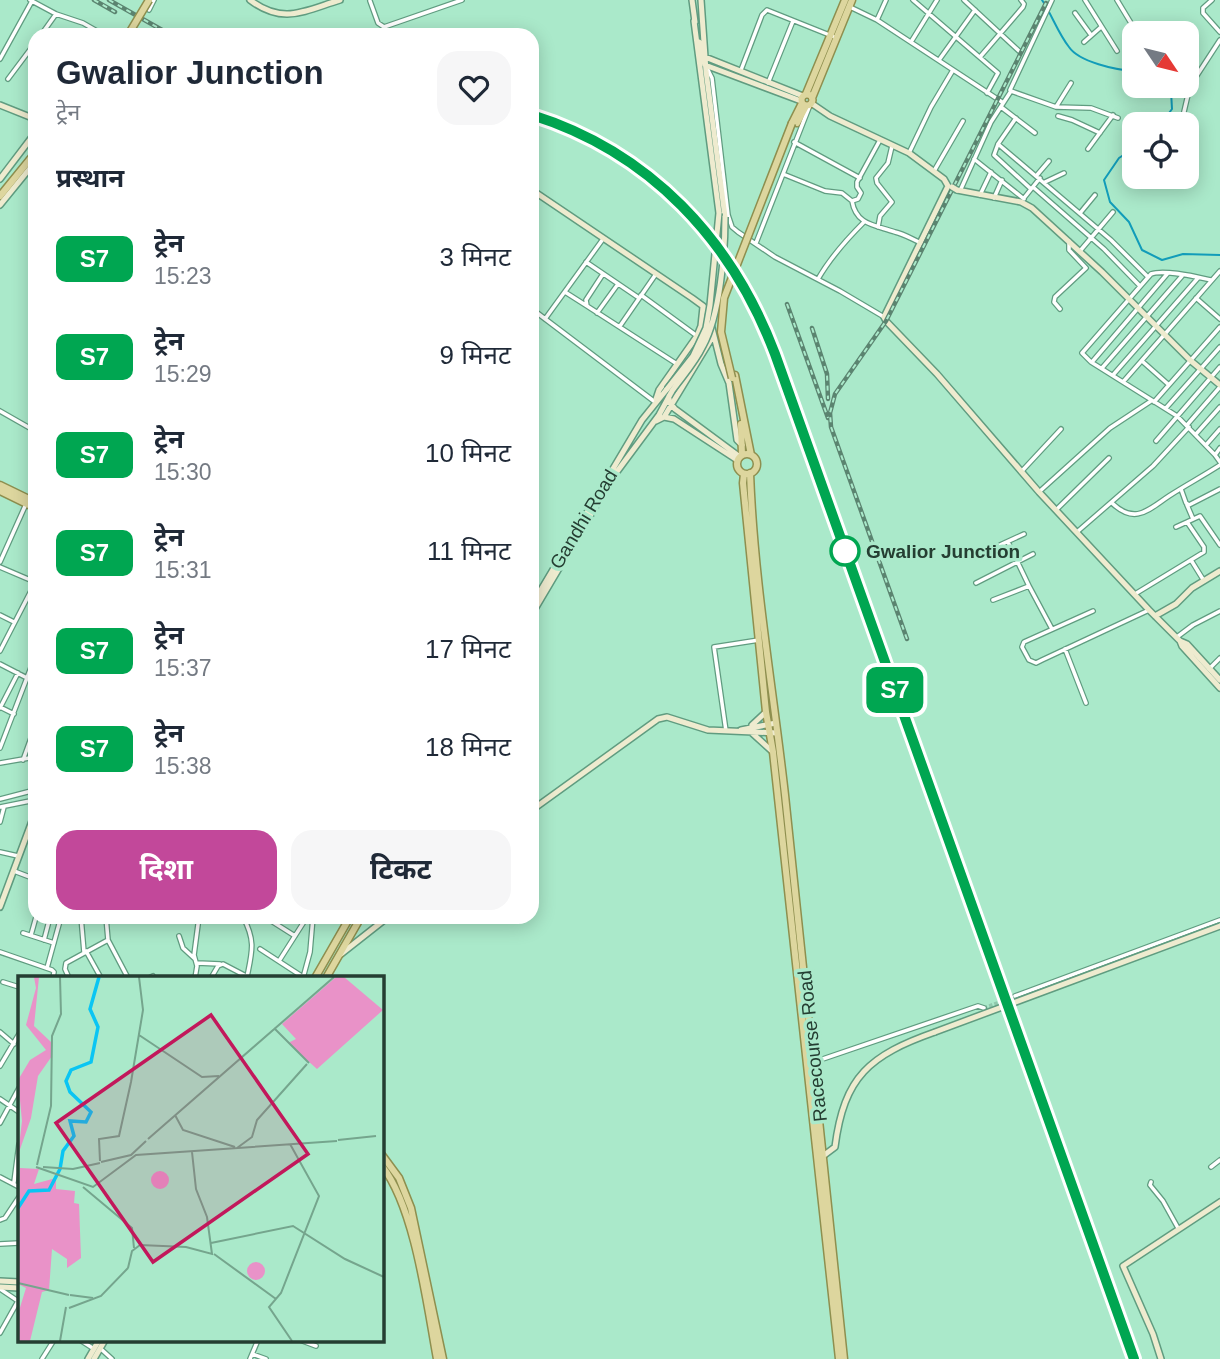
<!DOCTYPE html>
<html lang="hi">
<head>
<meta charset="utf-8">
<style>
	:root { --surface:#fff; --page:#f6f6f7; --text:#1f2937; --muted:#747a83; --accent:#c2489a }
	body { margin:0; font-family:Helvetica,"Noto Sans Devanagari",sans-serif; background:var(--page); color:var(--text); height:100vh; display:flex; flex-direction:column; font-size:26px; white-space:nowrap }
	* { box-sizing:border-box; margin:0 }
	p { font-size:23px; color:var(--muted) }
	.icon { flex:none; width:38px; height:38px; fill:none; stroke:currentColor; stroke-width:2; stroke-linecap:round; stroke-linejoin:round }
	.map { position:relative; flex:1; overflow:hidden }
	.side { position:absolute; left:28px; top:28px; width:511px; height:896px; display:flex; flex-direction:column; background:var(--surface); border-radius:21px; box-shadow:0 4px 18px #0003 }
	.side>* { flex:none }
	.badge { padding:0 14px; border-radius:10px; font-size:24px; line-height:46px }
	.needle { width:46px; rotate:125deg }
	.fabs { position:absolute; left:1122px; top:21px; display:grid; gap:14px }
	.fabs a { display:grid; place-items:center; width:77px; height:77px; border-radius:14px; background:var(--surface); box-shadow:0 4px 18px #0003; font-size:35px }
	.map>.badge { position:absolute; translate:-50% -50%; box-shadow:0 0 0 4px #fff }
	h2 { padding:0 28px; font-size:26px; line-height:63px }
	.round { display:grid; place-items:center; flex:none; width:74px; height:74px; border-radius:21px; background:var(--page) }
	.headline { display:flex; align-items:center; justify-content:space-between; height:119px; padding:0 28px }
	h1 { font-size:33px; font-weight:700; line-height:52px }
	.button { display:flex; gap:14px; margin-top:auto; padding:14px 28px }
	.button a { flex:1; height:80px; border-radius:21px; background:var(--accent); color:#fff; font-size:28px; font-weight:700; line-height:80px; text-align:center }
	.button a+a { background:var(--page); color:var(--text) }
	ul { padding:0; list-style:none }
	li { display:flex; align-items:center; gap:21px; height:98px; padding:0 28px }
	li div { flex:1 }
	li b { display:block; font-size:26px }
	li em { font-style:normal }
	li .badge { min-width:77px; font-weight:700; text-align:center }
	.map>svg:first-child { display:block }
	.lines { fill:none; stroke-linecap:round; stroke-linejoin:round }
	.stream { stroke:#129cb9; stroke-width:2 }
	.street-tunnel { stroke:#8fc7ac; stroke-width:3.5; stroke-dasharray:3.5 2; stroke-linecap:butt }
	.street-casing { stroke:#609c80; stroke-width:6 }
	.secondary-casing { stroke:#609c80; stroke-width:8 }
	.primary-casing { stroke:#8e8f4f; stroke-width:9 }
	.street { stroke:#fff; stroke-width:3.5 }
	.secondary { stroke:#eeebcf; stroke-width:5 }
	.primary { stroke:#ddd69e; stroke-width:6 }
	.rail-casing { stroke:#5b8470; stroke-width:4.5 }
	.rail { stroke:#aae9ca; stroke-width:2; stroke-dasharray:5; stroke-linecap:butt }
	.secondary-bridge-casing { stroke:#609c80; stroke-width:8; stroke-linecap:butt }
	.primary-bridge-casing { stroke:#8e8f4f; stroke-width:9; stroke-linecap:butt }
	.secondary-bridge { stroke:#eeebcf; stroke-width:5 }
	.primary-bridge { stroke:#ddd69e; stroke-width:6 }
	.line-casing { stroke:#fff; stroke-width:16 }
	.line { stroke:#00a651; stroke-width:10 }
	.stop-dot { fill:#fff; stroke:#00a651; stroke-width:3.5 }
	.labels { text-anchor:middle; stroke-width:7; stroke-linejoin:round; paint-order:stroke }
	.street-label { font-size:19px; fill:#253e32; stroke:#aae9ca }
	.stop-label { font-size:19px; font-weight:bold; fill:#253e32; stroke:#aae9ca; text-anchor:start }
	.inset-river { fill:none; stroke:#0ac5f3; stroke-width:3.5 }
	.inset-road { fill:none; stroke:#75a58d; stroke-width:2 }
	.view { fill:#c2185b; fill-opacity:0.15; stroke:#c2185b; stroke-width:3.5 }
	.inset-edge { fill:none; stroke:#253e32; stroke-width:3.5 }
</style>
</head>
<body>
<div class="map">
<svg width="1220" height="1359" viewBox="0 0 1220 1359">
	<rect width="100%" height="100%" fill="#aae9ca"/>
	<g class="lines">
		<path class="stream" d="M1042 0C1052 15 1058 33 1069 47 1079 62 1116 70 1134 71
			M1161 124 1172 109 1171 91 1165 86
			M1134 148 1119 158 1104 180 1110 202 1129 222 1142 250 1162 260 1183 254 1220 255"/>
		<path class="street-tunnel" d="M984 1008 1015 996"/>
		<g class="street-casing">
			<path id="street" d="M30 0 56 14 83 23 104 35
				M913 0 998 73 987 93
				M964 0 1019 51
				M1085 0 1117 51
				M1117 0 1137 33
				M1212 0 1203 8V13L1220 32
				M370 1 378 23 384 27 462 0
				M850 7 877 20 1002 102
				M149 10 154 0
				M1075 13 1091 35
				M877 20 886 0
				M41 35 56 14
				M911 42 937 0
				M1084 42 1101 27
				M980 57 1023 7 1024 4 1021 0
				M0 59 32 1
				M939 60 975 10
				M706 66 712 78 728 215 732 227 738 232 775 257 840 291 884 317
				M741 70 762 15 767 10 837 38
				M8 79 35 43
				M768 83 793 21
				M1010 90 1052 0
				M1001 107 1035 133
				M1056 107 1071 83
				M1058 116 1072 120 1100 133
				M1016 118 998 144 994 155 1031 189
				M1194 127 1183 116 1190 86 1220 40
				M794 142 860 178
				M998 144 1111 240 1148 277
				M1088 149 1113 115
				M909 153 931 107 953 70
				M974 159 1024 199
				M934 171 963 121
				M783 174 825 191 842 193 852 201C856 225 875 225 895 232 904 234 912 239 921 243
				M1037 175 1049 161
				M1045 182 1064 173
				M1033 187 1104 249 1139 285
				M960 191 991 122 1011 91 1056 107 1091 108 1118 118
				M980 195 991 172
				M994 198 1002 180
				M1024 198 1040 178
				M852 201 858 199 861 193 857 187V182L880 140
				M1081 212 1095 195
				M878 227 880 216 892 202 877 183 876 178 888 163 892 146
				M756 243 810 105
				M1080 251 1113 212
				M586 262 639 298
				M603 274 586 300 587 306 677 364
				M818 279C830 258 846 240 864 222
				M1211 280C1197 277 1164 269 1151 274L1082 353 1091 362 1177 416 1215 455 1220 448
				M565 292 587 306
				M641 295 697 336
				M1196 298 1220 319
				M532 309 655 402
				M1060 309 1054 302 1055 297 1086 268 1069 250V241
				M597 313 618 284
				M545 319 603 239
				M620 326 656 274
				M1142 361 1169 385
				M1092 362 1168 273
				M1102 368 1182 276
				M1113 375 1198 278
				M1123 382 1220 271
				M1154 402 1220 327
				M1166 408 1220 347
				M0 411 35 431
				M1187 425 1220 387
				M1196 434 1220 407
				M1156 441 1220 367
				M1206 445 1220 429
				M1215 455 1220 462
				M1021 472 1061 429
				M1181 489 1186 503 1189 505 1220 489
				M1039 492 1110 428 1151 401
				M1112 503C1135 525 1148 510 1169 496 1186 485 1203 476 1220 465
				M1187 505 1193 519
				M1057 509 1109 458
				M1187 522 1200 516 1220 545
				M1077 532 1153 466 1189 427
				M1008 542 1029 586
				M974 557 1024 534
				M1191 560 1204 581
				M0 562 26 504
				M0 567 35 582
				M976 583 1033 554
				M1135 594 1204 552V547L1187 522 1176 527
				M993 600 1029 586 1052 629
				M1093 611 1024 642 1022 647 1029 660 1036 663 1042 660 1149 610
				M0 615 14 622
				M1177 637 1193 625 1220 611
				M1065 649 1086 703
				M0 651 35 583
				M0 664 27 678
				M1209 669 1220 658
				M0 707 14 714
				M0 708 18 673
				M726 731 714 647 759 640
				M0 748 35 657
				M23 760 35 727
				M0 763 35 757
				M0 799 35 790
				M0 807 35 800
				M0 822 4 807
				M0 852 18 856
				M14 871 35 879
				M81 917 84 952
				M106 917 108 940 128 978
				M243 917C256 941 252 952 247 977
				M265 917 295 936
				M199 919 221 917
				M61 920H80
				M23 933 54 943
				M31 935 36 917
				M179 936 183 948 195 959
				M44 940 50 917
				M260 949 303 977
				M86 951 101 978
				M0 952 52 970 54 972 53 978
				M279 961 307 917
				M197 963 220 964
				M47 968 61 917
				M69 978 65 969 66 963 108 940
				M149 978 153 976
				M195 978 197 966 194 955 199 917
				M211 978 218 966 223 964 246 976
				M303 978 310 952 313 917
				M3 982 19 987
				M1015 996 1220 920
				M0 1032 14 1044
				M814 1062 978 1006 984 1008
				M0 1066 19 1034
				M0 1099 19 1112
				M0 1123 19 1088
				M1211 1167 1220 1160
				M0 1177 19 1187
				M14 1182 19 1144
				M1151 1182 1150 1185 1163 1201 1178 1228
				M0 1220 5 1218 19 1197
				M0 1244 19 1243
				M0 1289 18 1301
				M0 1333 18 1301
				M80 1340 94 1349
				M300 1340 316 1346
				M101 1349 112 1359
				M252 1354 266 1359
				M42 1359 54 1340
				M250 1359 258 1340"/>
		</g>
		<g class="secondary-casing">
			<path id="secondary" d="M250 0C283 25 304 11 340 0
				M692 0 695 22
				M701 0 706 71 725 217
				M694 21 719 213
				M699 42 705 65 801 101
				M705 57 803 96
				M811 103 830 116 909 153 944 179 948 186 884 317 886 321 937 374 1039 492 1149 610 1180 641 1187 644 1220 680
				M0 105 35 119
				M0 179 35 133
				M532 190 692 298 703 306 709 315
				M957 190 1021 202 1032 208 1102 272 1191 361 1220 385
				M0 205 35 162
				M711 324 721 364 729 383 737 440 742 445
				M669 396V402L675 409 740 457
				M656 399 659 390 697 336 701 326 703 307
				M664 417 713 336
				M656 421 664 417 674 419 737 460
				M532 605 642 420 667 389
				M532 614 613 477 659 415 672 391
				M1155 616 1176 604 1192 588 1220 571
				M1180 641 1182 646 1220 688
				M752 725 766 712
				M741 730 776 723
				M752 733 773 752
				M532 810 658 719 667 717 708 730 777 733
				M0 907 35 813
				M341 954 388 917
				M823 1156 835 1147C844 1076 870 1055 935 1032
				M0 1281 19 1282
				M0 1287 19 1288
				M88 1359 99 1340
				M94 1359 105 1340
				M1161 1359 1153 1334 1123 1266 1220 1202"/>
		</g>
		<g class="primary-casing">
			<path id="primary" d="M806 94 845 0
				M801.5 100a5.5 5.5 0 1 1 11 0a5.5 5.5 0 1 1-11 0Z
				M812 98 852 0
				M792 123 802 103
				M797 123 806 106
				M0 196 35 153
				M735 375 751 455
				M741 424 742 455
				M737 464a10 10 0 1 1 20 0a10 10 0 1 1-20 0Z
				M750 473C754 581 773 688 785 795 805 983 824 1171 844 1359
				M744 474 743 483 766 712 773 752 839 1359
				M0 485 35 502
				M0 491 35 508
				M315 978 350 917
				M326 978 361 917
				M382 1155 399 1178 411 1208 443 1359
				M382 1166C415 1208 427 1305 437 1359"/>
		</g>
		<use href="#street" class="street"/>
		<use href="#secondary" class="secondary"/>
		<use href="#primary" class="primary"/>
		<g class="rail-casing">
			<path id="rail" d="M94 0 115 12
				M109 0 171 35
				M532 115C651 152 732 240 775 354L1134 1359
				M787 304 828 418
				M812 328 827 374 828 399
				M907 639 831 427 830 413 835 394 886 321 1046 3"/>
		</g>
		<use href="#rail" class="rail"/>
		<g class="secondary-bridge-casing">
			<path id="secondary-bridge" d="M952 187 957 190
				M667 389 693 356 706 328 710 305 719 213
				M672 391C682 377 695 363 703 346 720 315 725 253 725 217
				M935 1032 1220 926"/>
		</g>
		<g class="primary-bridge-casing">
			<path id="primary-bridge" d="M128 35 149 0
				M732 378 721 332 724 298 792 123"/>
		</g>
		<use href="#secondary-bridge" class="secondary-bridge"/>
		<use href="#primary-bridge" class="primary-bridge"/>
	</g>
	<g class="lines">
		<g class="line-casing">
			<path id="line" d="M532 115C650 152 732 240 775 354L1134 1359"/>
		</g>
		<use href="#line" class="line"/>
	</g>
	<circle class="stop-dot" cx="845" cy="551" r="14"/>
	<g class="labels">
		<g class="street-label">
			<text transform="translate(583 519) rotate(-59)" y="7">Gandhi Road</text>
			<text transform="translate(812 1046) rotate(-96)" y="7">Racecourse Road</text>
		</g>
		<g class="stop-label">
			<text x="866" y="558">Gwalior Junction</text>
		</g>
	</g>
	<g transform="translate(18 976)">
		<rect width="366" height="366" fill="#aae9ca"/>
		<path d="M16 1H21L16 50 33 66 34 80 20 100 13 142 0 179 4 145 0 104 12 84 28 74 8 49 18 12ZM318 1H326L365 34 299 93 270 67 278 63 264 48ZM2 192 21 193 16 208 38 202V213L57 215 56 227 61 228 63 282 49 292V283L34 273 31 314 24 316 12 365H0V338L8 312 0 308ZM133 204a9 9 0 1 1 18 0a9 9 0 1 1-18 0ZM229 295a9 9 0 1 1 18 0a9 9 0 1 1-18 0Z" fill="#e992c8"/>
		<path class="inset-river" d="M0 232 11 215 31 214 42 193 45 175 56 160 52 145 68 146 73 136 52 116 48 105 53 94 73 86 80 51 72 33 81 1"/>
		<path class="inset-road" d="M256 52 291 87M121 59 184 101 201 100M157 139 165 154 217 171M130 163 316 1M320 164 358 160M272 168 301 220 263 317 251 331 274 365M219 172 234 161 239 144 289 88M82 185 81 163 101 160 113 106 125 34 121 1M83 186 113 179 128 165M19 189 33 130 34 60 43 38 42 1M18 191 75 211 118 179 319 165M25 191 55 193 82 187M65 211 114 252 116 272M193 267 275 250 327 283 366 301M196 278 258 323M110 292 114 275 122 269 168 271 194 278 189 241 178 213 174 176M0 307 51 319M52 319 75 322M51 332 83 320 110 292M42 365 48 331"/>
		<path class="view" d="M193 39 290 178 135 286 38 147Z"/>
		<rect width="366" height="366" class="inset-edge"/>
	</g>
</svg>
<div class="fabs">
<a><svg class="needle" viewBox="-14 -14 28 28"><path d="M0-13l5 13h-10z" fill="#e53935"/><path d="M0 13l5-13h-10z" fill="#747a83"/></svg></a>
<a><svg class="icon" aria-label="locate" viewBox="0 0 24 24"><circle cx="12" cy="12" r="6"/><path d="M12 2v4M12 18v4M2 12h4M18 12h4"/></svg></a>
</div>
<b class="badge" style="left:895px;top:690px;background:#00a651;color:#fff">S7</b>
<section class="side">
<div class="headline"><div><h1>Gwalior Junction</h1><p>ट्रेन</p></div><a class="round"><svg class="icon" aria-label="heart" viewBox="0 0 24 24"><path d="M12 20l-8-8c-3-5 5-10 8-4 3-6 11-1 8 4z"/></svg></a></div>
<h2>प्रस्थान</h2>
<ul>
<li><span class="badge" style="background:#00a651;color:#fff">S7</span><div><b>ट्रेन</b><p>15:23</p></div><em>3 मिनट</em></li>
<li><span class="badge" style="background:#00a651;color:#fff">S7</span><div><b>ट्रेन</b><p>15:29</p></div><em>9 मिनट</em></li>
<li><span class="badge" style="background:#00a651;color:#fff">S7</span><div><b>ट्रेन</b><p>15:30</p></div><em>10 मिनट</em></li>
<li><span class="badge" style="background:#00a651;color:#fff">S7</span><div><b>ट्रेन</b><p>15:31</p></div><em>11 मिनट</em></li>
<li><span class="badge" style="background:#00a651;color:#fff">S7</span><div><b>ट्रेन</b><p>15:37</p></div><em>17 मिनट</em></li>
<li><span class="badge" style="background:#00a651;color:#fff">S7</span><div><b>ट्रेन</b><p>15:38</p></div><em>18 मिनट</em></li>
</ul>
<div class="button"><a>दिशा</a><a>टिकट</a></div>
</section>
</div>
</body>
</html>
